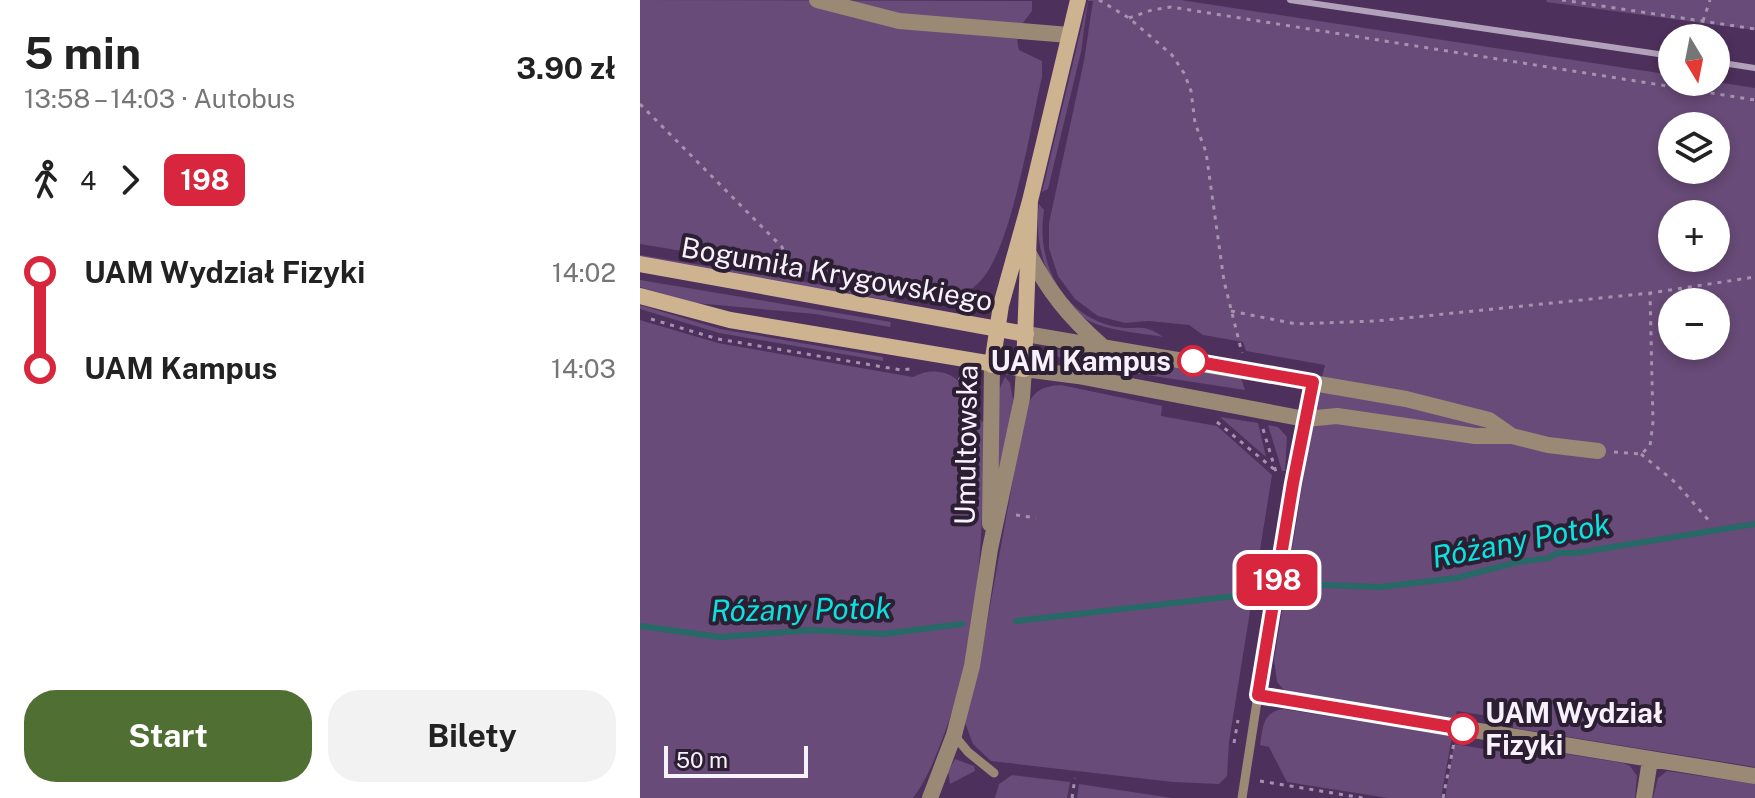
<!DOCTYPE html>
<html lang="pl">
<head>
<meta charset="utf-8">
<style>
	:root { --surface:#fff; --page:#f2f2f2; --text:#222; --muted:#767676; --accent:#507033 }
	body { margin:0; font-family:"Public Sans",sans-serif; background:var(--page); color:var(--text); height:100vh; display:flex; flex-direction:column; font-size:30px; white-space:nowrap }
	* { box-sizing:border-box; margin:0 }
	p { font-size:26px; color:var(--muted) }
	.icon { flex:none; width:44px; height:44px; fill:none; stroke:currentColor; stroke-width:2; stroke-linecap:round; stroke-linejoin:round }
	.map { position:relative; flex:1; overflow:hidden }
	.sheet { display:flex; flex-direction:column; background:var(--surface); width:640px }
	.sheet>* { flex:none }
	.badge { padding:0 16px; border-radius:12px; font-size:28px; line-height:52px }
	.needle { width:52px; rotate:170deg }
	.buttons { position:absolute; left:1018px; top:24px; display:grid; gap:16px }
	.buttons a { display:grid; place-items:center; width:72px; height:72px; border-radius:50%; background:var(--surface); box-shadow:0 4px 12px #0003; font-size:40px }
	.scale { position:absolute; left:24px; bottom:20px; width:144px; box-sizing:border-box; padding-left:8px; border:4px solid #f8f1fc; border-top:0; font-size:22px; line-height:28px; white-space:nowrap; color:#f8f1fc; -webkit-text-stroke:6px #2c1f33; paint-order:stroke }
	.map>.badge { position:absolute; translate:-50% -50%; box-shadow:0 0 0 4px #fff }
	.legs { display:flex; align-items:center; gap:12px; height:88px; padding:0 24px; font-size:26px }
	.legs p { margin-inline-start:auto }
	.overview { display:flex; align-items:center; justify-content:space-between; height:136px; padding:0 24px }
	h1 { font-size:44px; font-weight:700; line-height:60px }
	.cta { display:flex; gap:16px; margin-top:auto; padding:16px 24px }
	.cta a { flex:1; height:92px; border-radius:32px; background:var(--accent); color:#fff; font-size:32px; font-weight:700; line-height:92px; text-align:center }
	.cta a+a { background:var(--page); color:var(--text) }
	ul { padding:0 24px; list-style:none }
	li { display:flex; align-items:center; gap:28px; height:96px; font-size:30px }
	li i { display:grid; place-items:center; width:12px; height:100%; margin:0 10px; background:currentColor }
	li i::after { content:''; width:20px; height:20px; margin:-10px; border:6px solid; border-radius:50%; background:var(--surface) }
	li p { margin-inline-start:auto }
	li:first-child i { background:linear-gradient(#0000 50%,currentColor 0) }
	li:last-child i { background:linear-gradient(currentColor 50%,#0000 0) }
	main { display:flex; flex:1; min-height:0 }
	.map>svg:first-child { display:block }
	.green { fill:#684b78; fill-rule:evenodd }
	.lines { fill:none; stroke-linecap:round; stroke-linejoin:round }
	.stream { stroke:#266967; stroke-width:6 }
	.path { stroke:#a593ae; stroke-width:3; stroke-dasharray:4 6; stroke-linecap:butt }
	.lane { stroke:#9a8974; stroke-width:9 }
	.street { stroke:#9a8974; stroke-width:16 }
	.secondary { stroke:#ceb391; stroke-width:16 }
	.rail { stroke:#b2a1ba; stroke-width:6 }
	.line-1-casing { stroke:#fff; stroke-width:18 }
	.line-1 { stroke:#d7263d; stroke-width:12 }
	.stop-1-dot { fill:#fff; stroke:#d7263d; stroke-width:4 }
	.labels { text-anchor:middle; stroke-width:8; stroke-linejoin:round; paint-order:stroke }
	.street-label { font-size:28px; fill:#f8f1fc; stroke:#2c1f33 }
	.stop-label { font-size:28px; font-weight:bold; fill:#f8f1fc; stroke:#2c1f33; text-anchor:end }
	.water-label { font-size:30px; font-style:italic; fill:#0be2de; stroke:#2c1f33 }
</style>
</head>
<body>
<main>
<section class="sheet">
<div class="overview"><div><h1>5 min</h1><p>13:58 – 14:03 · Autobus</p></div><b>3.90 zł</b></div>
<div class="legs"><svg class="icon" aria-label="walk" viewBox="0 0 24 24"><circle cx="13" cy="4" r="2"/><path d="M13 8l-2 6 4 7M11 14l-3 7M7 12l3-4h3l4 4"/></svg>4<svg class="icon" aria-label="forward" viewBox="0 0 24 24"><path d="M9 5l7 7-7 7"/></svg><b class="badge" style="background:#d7263d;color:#fff">198</b></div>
<ul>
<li><i style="color:#d7263d"></i><b>UAM Wydział Fizyki</b><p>14:02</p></li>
<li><i style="color:#d7263d"></i><b>UAM Kampus</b><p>14:03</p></li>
</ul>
<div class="cta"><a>Start</a><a>Bilety</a></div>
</section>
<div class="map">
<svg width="1115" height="798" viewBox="0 0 1115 798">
	<rect width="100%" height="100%" fill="#4d305c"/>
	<path class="green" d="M0 0 392 1V11C381 26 374 30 379 50L402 61V77C391 125 372 243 343 278 331 293 314 299 295 301L289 292 0 244Z
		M448 0H541L1032 75V82H1076L1115 88V767L873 728V720L817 711 815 719 657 693 644 690 637 682 634 660 676 401 685 365 606 351 603 342 563 335 549 325 509 321 485 323 458 316 435 299 418 276 409 248V223L444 61 453 1H448L441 52 408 189 402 192ZM1032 126H1076V170H1032ZM1032 214H1076V258H1032ZM1032 302H1076V346H1032Z
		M907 0H1115V30L906 2Z
		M399 204 404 210C396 260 420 313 472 326 497 332 501 321 523 337 502 333 477 332 456 324 412 306 392 248 399 204Z
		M0 255 255 297 254 301 0 259Z
		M0 280 251 322 250 327 175 314 55 303 0 287Z
		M0 305 80 329 243 357V361L79 333 0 309Z
		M0 320 78 343 273 377C308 359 334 388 340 422L345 421C342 529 342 636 303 737 295 758 287 780 273 798H0Z
		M415 349 601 378 605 390 435 364 405 351Z
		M365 377 370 383 373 399 359 497H353L359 390Z
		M421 385 522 406 521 416 577 426 632 475 589 742 587 776 579 784 533 782 351 761 333 744 324 720 339 666 386 409C393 391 402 386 421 385Z
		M580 417 618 423 626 457Z
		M628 425 638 427 647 437 645 471H642Z
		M643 709 812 736 801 798H748L647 782 629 747 620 745C623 728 622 712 643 709Z
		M814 744 868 753 870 745 983 763 990 766 997 776 995 798H805Z
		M315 759 334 766 335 771 310 784 308 771Z
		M1027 771 1115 784V798H1013L1018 778Z
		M372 775 430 782 427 798H355L359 784Z
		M439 784 532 798H437Z"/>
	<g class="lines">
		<path class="stream" d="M655 584 741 587 816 578 878 562 909 558 917 553H936L1115 524
			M376 621 613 594
			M0 626 80 637 172 630 243 634 322 624"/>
		<path class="path" d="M459 0 489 18 532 55 544 73 551 91 555 123 566 152 584 281 602 353
			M922 0 1115 29
			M489 18 512 10 531 7 1115 100
			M1063 21 1070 0
			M0 104 142 247 152 274
			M591 311 656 324 736 321 1010 293 1115 277
			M11 319 78 339 261 370 270 369
			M319 378 333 393
			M577 422 635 470
			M623 429 636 472
			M974 452 1001 454 1010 446 1013 422 1010 293
			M1001 454 1036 483 1070 522
			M376 515 396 518
			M594 743 598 720
			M620 781 723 798
			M432 798 435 778
			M803 798 814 743"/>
		<path class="lane" d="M314 735 328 752 354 773
			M602 798 618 695"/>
		<path class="street" d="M177 0 259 21 429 35
			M388 252C409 292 428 316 461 345
			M386 334 766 399 849 420 872 436
			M673 382 653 483 618 695 1115 776
			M350 524 352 365
			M290 798 314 735 332 666 350 549 382 398 384 369 438 376 665 419 697 416 835 436H872L908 445 958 451
			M1004 798 1010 760"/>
		<path class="secondary" d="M0 264 386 334
			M0 296 90 320 384 369 390 201
			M352 365 361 305 390 201 438 0"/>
		<path class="rail" d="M650 0 1032 56
			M1076 62 1115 68"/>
	</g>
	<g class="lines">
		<g class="line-1-casing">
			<path id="line-1" d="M553 361 673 382 653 483 618 695 823 729"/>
		</g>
		<use href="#line-1" class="line-1"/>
	</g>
	<g class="stop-1-dot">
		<circle cx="553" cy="361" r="14"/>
		<circle cx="823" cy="729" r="14"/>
	</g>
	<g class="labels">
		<g class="street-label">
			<text transform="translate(197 274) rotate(10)" y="10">Bogumiła Krygowskiego</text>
			<text transform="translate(326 445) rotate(-89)" y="10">Umultowska</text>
		</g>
		<g class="stop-label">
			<text x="531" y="371">UAM Kampus</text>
			<text x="845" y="723" text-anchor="start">UAM Wydział<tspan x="845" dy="32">Fizyki</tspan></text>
		</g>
		<g class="water-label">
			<text transform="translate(881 541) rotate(-11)" y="10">Różany Potok</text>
			<text transform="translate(161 610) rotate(-1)" y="10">Różany Potok</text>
		</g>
	</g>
</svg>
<div class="buttons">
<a><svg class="needle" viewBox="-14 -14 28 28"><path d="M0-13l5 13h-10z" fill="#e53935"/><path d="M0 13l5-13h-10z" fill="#767676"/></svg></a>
<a><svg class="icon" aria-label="layers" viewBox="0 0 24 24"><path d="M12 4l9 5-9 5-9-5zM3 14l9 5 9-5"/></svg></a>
<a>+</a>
<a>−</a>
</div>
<div class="scale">50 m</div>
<b class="badge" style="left:637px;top:580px;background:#d7263d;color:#fff">198</b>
</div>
</main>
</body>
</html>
